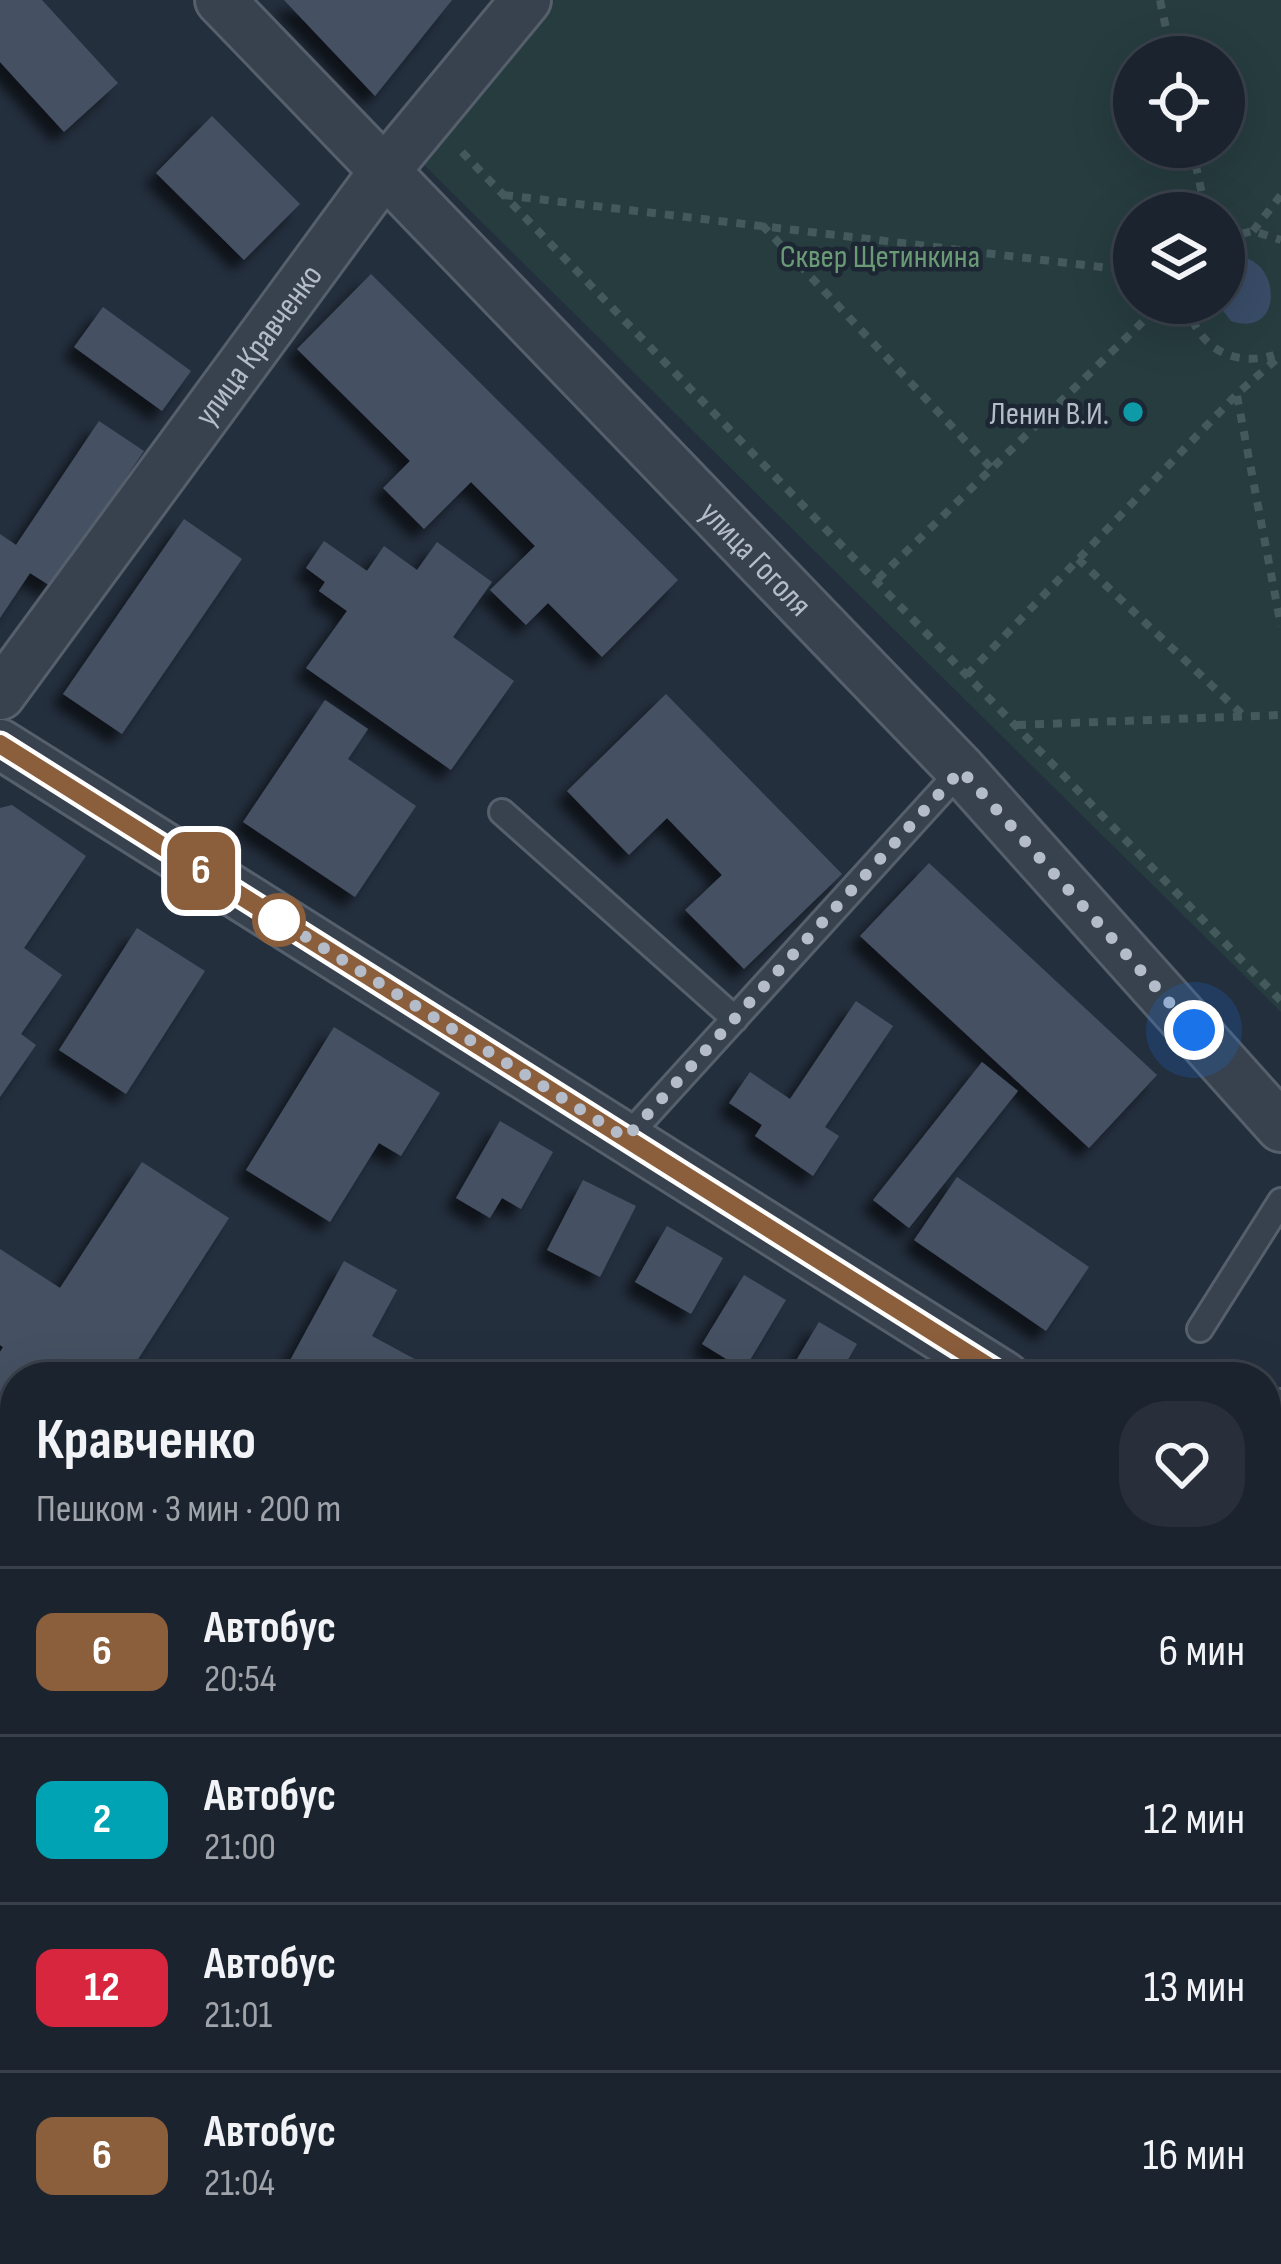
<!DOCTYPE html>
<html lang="ru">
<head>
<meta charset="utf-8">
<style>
	:root { --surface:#1b232e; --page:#282f3a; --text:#f1f3f6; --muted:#a0a4aa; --line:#39404a }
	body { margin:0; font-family:"Sofia Sans Condensed",sans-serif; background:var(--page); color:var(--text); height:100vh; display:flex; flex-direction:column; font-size:45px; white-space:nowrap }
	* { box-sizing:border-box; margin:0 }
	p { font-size:39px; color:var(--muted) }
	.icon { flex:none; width:66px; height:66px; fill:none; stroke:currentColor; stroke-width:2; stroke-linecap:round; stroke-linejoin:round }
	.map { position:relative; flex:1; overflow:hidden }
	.side { position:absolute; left:0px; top:1362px; width:1281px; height:903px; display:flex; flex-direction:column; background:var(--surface); border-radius:48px 48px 0 0; box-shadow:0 12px 48px #0002,0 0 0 3px var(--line) }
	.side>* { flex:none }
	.badge { padding:0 24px; border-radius:18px; font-size:42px; line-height:78px }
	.fabs { position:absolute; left:1113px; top:36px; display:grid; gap:24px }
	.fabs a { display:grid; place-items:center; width:132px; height:132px; border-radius:50%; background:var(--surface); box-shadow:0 12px 48px #0002,0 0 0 3px var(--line); font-size:60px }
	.you { position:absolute; width:60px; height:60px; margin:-30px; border:9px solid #fff; border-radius:50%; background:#1a73e8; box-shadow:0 0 0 18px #1a73e833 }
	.map>.badge { position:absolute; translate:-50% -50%; box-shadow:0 0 0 6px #fff }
	.round { display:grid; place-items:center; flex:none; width:126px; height:126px; border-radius:48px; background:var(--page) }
	.head { display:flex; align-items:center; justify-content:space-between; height:204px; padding:0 36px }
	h1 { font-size:57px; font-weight:700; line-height:90px }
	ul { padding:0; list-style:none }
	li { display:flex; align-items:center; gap:36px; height:168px; padding:0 36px; border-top:3px solid var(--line) }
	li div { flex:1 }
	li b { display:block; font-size:45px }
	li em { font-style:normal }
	li .badge { min-width:132px; font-weight:700; text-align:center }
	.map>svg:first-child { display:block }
	.green { fill:#263c3f; fill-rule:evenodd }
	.water { fill:#394c67 }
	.building { fill:#455162; filter:url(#shadow) }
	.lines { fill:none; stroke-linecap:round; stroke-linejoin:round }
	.service-casing { stroke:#565f6c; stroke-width:30 }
	.minor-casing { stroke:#565f6c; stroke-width:54 }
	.secondary-casing { stroke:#565f6c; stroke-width:72 }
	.path { stroke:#44595c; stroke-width:8; stroke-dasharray:9 9; stroke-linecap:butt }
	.service { stroke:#38414e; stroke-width:24 }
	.minor { stroke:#38414e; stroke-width:48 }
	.secondary { stroke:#465061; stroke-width:66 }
	.line-casing { stroke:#fff; stroke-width:27 }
	.line { stroke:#8b5e3c; stroke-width:18 }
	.walk { stroke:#b4bcc9; stroke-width:12; stroke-dasharray:0 21.6 }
	.culture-dot { fill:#0f9aa8; stroke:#1d2633; stroke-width:4.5 }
	.stop-dot { fill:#fff; stroke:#8b5e3c; stroke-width:6 }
	.labels { text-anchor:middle; stroke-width:9; stroke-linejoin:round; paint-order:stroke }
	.park-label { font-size:33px; fill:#6b9a76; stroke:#1d2633 }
	.street-label { font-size:33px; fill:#b4bcc9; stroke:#1d2633 }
	.poi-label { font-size:33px; fill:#b4bcc9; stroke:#1d2633; text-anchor:end }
</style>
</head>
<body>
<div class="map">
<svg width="1281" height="2264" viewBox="0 0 1281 2264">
	<defs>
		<filter id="shadow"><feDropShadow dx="-11" dy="11" stdDeviation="6" flood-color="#0009"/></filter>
	</defs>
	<rect width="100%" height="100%" fill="#242f3e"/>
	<path class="green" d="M554 0H1281V1012L419 160ZM1134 57H1224V147H1134ZM1134 213H1224V303H1134Z"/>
	<path class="water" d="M1248 259C1281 270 1281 338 1231 321L1217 303H1224V269Z"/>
	<path class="building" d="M0 0H42L118 83 64 132 0 62Z
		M284 0H452L375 96Z
		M212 116 300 204 244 260 156 173Z
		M371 274 678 580 602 657 548 603 526 625 490 590 535 546 471 482 424 529 383 488 410 461 297 349Z
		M103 307 191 371 162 411 74 347Z
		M99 421 144 451 52 587 30 573 0 618V534L16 545Z
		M184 519 242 559 122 734 63 694Z
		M324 541 367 571 384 546 417 570 437 542 492 582 453 637 514 681 451 770 306 668 347 611 319 591 325 582 306 568Z
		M666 694 842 874 744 969 685 910 722 875 667 818 629 855 567 791Z
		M325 700 368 729 348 759 416 806 355 897 243 822Z
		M12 805 86 856 24 948 62 975 21 1034 36 1045 0 1097V808Z
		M929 863 1157 1075 1089 1148 860 936Z
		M137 928 205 971 126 1094 59 1050Z
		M856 1001 893 1026 825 1127 839 1136 813 1176 755 1136 762 1125 729 1103 750 1072 790 1099Z
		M334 1027 440 1093 401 1156 379 1143 330 1222 246 1170Z
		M982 1062 1018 1091 909 1228 873 1200Z
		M500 1121 553 1152 521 1209 502 1198 490 1218 456 1198Z
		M142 1162 229 1218 133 1367 149 1377H15V1446L0 1437V1352L3 1347 0 1345V1249L60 1288Z
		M957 1177 1089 1267 1046 1331 914 1240Z
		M583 1180 636 1206 600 1277 547 1250Z
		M667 1226 723 1258 691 1314 635 1282Z
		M344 1261 397 1290 372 1336 448 1377H281Z
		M744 1275 786 1300 744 1370 702 1344Z
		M819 1322 857 1344 838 1377H793L788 1374Z
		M1266 1598 1281 1609V1689L1272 1701 1266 1696Z
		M984 2250H1088L1079 2264H976Z"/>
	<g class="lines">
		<g class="service-casing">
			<path id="service" d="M502 812 735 1019
				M626 1138 961 770
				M1200 1329 1281 1201"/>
		</g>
		<g class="minor-casing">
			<g id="minor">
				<path id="s1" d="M220 0 961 770 1281 1127"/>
				<path id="s2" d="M0 695 383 173 526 0"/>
				<path d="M0 744 1005 1377"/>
				<path d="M1266 1435 1281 1414"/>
				<path d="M1266 1542 1281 1551"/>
				<path d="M0 2148 15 2158"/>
				<path d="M149 2250 170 2264"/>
				<path d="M711 2264 720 2250"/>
			</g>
		</g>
		<g class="secondary-casing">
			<path id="secondary" d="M0 1843 15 1853
				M627 2250 648 2264"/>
		</g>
		<path class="path" d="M1160 0 1172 57
			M1192 147 1206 213
			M462 152 1281 1001
			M504 195 1134 271
			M762 225 991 468
			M1253 231 1281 195
			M1224 238 1253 231 1281 240
			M1187 303C1196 346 1232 368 1274 355
			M1237 396 1281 626
			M1078 559 1245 717
			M878 579 1162 303
			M967 675 1237 394 1281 355
			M1017 725 1281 715"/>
		<use href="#service" class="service"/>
		<use href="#minor" class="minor"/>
		<use href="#secondary" class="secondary"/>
	</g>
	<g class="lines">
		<g class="line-casing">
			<path id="line" d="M0 744 1005 1377"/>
		</g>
		<use href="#line" class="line"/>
		<path class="walk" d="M279 920 274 917 626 1138 961 770 1194 1030"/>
	</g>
	<circle class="culture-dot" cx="1133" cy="412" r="12"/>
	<circle class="stop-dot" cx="279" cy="920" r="24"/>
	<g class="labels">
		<g class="park-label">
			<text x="880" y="267">Сквер Щетинкина</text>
		</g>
		<g class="street-label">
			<text dy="12" stroke="none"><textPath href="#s2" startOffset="435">улица Кравченко</textPath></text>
			<text dy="12" stroke="none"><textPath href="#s1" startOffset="774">улица Гоголя</textPath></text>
		</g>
		<g class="poi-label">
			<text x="1109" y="424">Ленин В.И.</text>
		</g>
	</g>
</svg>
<div class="fabs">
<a><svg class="icon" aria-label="locate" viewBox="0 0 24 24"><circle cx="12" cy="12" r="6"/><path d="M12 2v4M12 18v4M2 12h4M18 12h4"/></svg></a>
<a><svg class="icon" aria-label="layers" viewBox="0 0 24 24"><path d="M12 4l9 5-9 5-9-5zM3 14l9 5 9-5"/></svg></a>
</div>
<div class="you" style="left:1194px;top:1030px"></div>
<b class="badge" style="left:201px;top:871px;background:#8b5e3c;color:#fff">6</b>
<section class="side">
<div class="head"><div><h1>Кравченко</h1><p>Пешком · 3 мин · 200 m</p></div><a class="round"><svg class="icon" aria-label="heart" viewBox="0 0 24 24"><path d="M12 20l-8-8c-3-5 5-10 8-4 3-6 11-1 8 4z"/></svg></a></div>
<ul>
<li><span class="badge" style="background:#8b5e3c;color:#fff">6</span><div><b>Автобус</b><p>20:54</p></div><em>6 мин</em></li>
<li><span class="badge" style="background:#00a3b4;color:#fff">2</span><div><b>Автобус</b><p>21:00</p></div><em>12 мин</em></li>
<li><span class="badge" style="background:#d7263d;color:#fff">12</span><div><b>Автобус</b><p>21:01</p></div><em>13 мин</em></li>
<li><span class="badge" style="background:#8b5e3c;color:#fff">6</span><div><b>Автобус</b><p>21:04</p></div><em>16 мин</em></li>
</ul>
</section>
</div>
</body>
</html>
